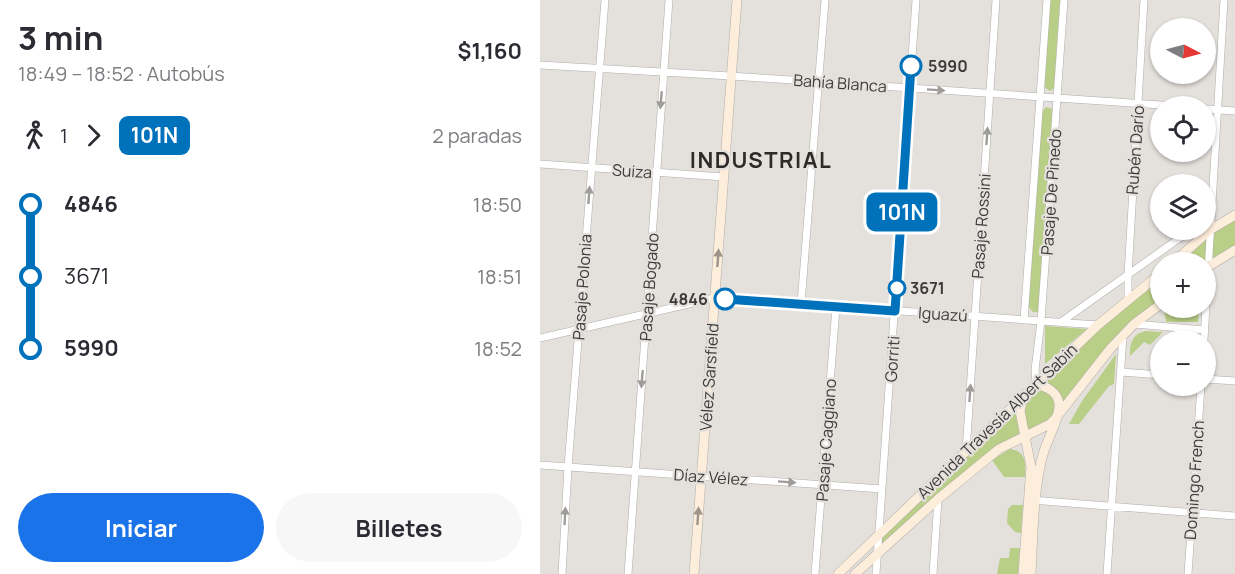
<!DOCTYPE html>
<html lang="es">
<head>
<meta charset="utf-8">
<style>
	:root { --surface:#fff; --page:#f7f7f7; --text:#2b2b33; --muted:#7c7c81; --accent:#1a73e8 }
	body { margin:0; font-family:Manrope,sans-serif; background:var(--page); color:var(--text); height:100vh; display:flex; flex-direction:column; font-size:22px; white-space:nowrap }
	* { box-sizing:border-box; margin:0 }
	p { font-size:20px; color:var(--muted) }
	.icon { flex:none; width:33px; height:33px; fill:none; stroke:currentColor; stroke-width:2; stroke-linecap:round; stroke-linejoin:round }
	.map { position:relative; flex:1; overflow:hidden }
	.panel { display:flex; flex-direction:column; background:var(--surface); width:540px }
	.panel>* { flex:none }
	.badge { padding:0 12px; border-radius:9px; font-size:21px; line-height:39px }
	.needle { width:39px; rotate:96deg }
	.buttons { position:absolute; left:610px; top:18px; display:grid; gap:12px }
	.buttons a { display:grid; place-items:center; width:66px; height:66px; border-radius:50%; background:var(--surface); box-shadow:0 2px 4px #0004; font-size:30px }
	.map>.badge { position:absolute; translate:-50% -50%; box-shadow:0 0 0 3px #fff }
	.legs { display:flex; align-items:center; gap:9px; height:66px; padding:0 18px; font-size:20px }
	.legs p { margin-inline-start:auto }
	.summary { display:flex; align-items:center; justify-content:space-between; height:102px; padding:0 18px }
	h1 { font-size:33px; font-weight:700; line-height:45px }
	.primary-button { display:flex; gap:12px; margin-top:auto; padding:12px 18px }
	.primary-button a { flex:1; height:69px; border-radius:36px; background:var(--accent); color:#fff; font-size:24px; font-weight:700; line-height:69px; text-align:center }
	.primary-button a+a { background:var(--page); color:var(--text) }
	ul { padding:0 18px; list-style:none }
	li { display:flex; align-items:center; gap:21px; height:72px; font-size:22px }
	li i { display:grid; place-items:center; width:9px; height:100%; margin:0 8px; background:currentColor }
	li i::after { content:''; width:15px; height:15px; margin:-8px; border:4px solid; border-radius:50%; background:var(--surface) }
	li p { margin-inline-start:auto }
	li:first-child i { background:linear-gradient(#0000 50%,currentColor 0) }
	li:last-child i { background:linear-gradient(currentColor 50%,#0000 0) }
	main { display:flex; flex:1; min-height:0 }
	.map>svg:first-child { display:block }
	.green { fill:#b9ce86 }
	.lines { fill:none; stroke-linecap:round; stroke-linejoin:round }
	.minor-casing { stroke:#b0ada9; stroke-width:8 }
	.secondary-casing { stroke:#b0ada9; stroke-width:10 }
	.minor { stroke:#fff; stroke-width:7 }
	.secondary { stroke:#fdeddb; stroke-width:9 }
	.oneway { fill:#9e9d9c }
	.oneway2 { fill:#9d948a }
	.line-1-casing { stroke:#fff; stroke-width:14 }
	.line-1 { stroke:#0072bc; stroke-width:9 }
	.stop-1-dot { fill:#fff; stroke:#0072bc; stroke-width:3 }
	.labels { text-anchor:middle; stroke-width:4.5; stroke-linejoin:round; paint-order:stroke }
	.stop-label { font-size:16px; font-weight:bold; fill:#3d3b3a; stroke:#e4e0dc; text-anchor:start }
	.street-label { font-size:16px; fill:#3d3b3a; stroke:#e4e0dc }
	.district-label { font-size:22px; font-weight:bold; letter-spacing:1.5px; fill:#2d2a27; stroke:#e4e0dc }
</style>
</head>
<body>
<main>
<section class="panel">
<div class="summary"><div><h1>3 min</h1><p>18:49 – 18:52 · Autobús</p></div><b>$1,160</b></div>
<div class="legs"><svg class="icon" aria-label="walk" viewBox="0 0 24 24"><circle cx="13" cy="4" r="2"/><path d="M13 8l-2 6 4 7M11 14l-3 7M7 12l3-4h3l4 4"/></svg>1<svg class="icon" aria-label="forward" viewBox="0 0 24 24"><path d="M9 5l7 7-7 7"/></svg><b class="badge" style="background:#0072bc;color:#fff">101N</b><p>2 paradas</p></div>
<ul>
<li><i style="color:#0072bc"></i><b>4846</b><p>18:50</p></li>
<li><i style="color:#0072bc"></i><span>3671</span><p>18:51</p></li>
<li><i style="color:#0072bc"></i><b>5990</b><p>18:52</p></li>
</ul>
<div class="primary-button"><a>Iniciar</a><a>Billetes</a></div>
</section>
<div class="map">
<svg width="695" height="574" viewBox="0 0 695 574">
	<rect width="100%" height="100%" fill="#e4e0dc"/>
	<path class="green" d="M509 0H520L514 88 510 91 504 87Z
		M506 107 513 109 500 310 498 312H493L488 306 502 112Z
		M695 215V250L666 262H634Z
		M621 273V304L594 324 515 419 475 440 337 554 338 536 426 452Z
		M624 308H659L658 322H626Z
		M505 326 547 329 505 364Z
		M606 331 623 332 610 345 604 342 590 356C590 343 592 334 606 331Z
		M576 354 574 384 569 386 539 424H529L542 401Z
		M470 449C486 451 486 463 485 477H464L452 460Z
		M472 505H483L481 533 475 532 467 523 468 509Z
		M470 548H480L478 574H457L460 558H469Z"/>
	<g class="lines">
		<g class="minor-casing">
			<path id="minor" d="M0 65 191 76 636 106
				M666 109 695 111
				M0 164 184 177
				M588 300V275L604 0
				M261 304 285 0
				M484 320 507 0
				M521 322 651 230
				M594 324 664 330
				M0 338 175 298 558 325
				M664 340 684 0
				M581 372 621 375
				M666 379 695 381
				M496 384 495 370 501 321 524 0
				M426 452 456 0
				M0 465 342 489
				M491 500 695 516
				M22 574 28 467 65 0
				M88 574 129 0
				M275 574 296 307
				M336 574 376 0
				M393 574 398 499
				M567 574 583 335
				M648 574 661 386"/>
		</g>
		<g class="secondary-casing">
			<path id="secondary" d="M634 262 670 230 695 215
				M666 268 695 250
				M154 574 197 0
				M298 574 558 325 621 273
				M315 574 398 499 459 449 510 424 515 419 571 348 594 324 621 304
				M483 574 491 467 480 411 483 398
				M491 574C493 537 493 498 501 462 504 444 520 420 519 404 518 392 506 386 496 384"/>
		</g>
		<use href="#minor" class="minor"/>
		<use href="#secondary" class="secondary"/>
	</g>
	<defs><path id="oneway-solid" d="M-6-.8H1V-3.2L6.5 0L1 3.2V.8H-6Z" transform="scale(1.5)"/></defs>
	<g class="oneway">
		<use href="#oneway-solid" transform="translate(396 90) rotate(4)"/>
		<use href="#oneway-solid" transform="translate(121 100) rotate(95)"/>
		<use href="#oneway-solid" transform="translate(447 136) rotate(-86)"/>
		<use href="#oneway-solid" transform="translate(49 195) rotate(-86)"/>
		<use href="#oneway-solid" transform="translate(102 379) rotate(95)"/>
		<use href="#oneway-solid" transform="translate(430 393) rotate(-86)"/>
		<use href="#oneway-solid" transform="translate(247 482) rotate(4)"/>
		<use href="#oneway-solid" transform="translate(25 516) rotate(-87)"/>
	</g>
	<g class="oneway2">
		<use href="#oneway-solid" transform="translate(178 258) rotate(-86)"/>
		<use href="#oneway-solid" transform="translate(158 516) rotate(-86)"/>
	</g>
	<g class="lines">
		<g class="line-1-casing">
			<path id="line-1" d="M185 299 355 311 371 66"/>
		</g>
		<use href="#line-1" class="line-1"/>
	</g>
	<g class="stop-1-dot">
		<circle cx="371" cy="66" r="10"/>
		<circle cx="357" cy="288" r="8"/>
		<circle cx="185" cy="299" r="10"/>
	</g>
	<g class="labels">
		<g class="stop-label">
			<text x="388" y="72">5990</text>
			<text x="370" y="294">3671</text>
			<text x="168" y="305" text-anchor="end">4846</text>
		</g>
		<g class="street-label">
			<text transform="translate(300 83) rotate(4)" y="6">Bahía Blanca</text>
			<text transform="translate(595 150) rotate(-86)" y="6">Rubén Darío</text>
			<text transform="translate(92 171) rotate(4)" y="6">Suiza</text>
			<text transform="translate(511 192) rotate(-86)" y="6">Pasaje De Pinedo</text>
			<text transform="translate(441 226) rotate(-86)" y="6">Pasaje Rossini</text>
			<text transform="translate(42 287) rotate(-86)" y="6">Pasaje Polonia</text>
			<text transform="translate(109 287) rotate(-86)" y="6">Pasaje Bogado</text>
			<text transform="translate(403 314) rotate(4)" y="6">Iguazú</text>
			<text transform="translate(352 359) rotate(-86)" y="6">Gorriti</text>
			<text transform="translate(169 377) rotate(-86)" y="6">Vélez Sarsfield</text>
			<text transform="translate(457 421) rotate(-44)" y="6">Avenida Travesía Albert Sabin</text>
			<text transform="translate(286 440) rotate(-86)" y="6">Pasaje Caggiano</text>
			<text transform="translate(171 477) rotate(4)" y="6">Díaz Vélez</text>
			<text transform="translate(654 480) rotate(-86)" y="6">Domingo French</text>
		</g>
		<g class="district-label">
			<text x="221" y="168">INDUSTRIAL</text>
		</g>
	</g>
</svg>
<div class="buttons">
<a><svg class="needle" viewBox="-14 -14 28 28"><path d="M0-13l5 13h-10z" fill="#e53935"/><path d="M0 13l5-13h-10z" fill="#7c7c81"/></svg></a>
<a><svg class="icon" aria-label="locate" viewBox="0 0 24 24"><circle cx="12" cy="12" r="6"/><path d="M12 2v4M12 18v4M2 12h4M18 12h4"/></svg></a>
<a><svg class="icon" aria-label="layers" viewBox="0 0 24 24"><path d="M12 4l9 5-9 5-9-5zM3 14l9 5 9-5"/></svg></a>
<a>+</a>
<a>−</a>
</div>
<b class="badge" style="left:362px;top:212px;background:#0072bc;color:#fff">101N</b>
</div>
</main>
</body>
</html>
